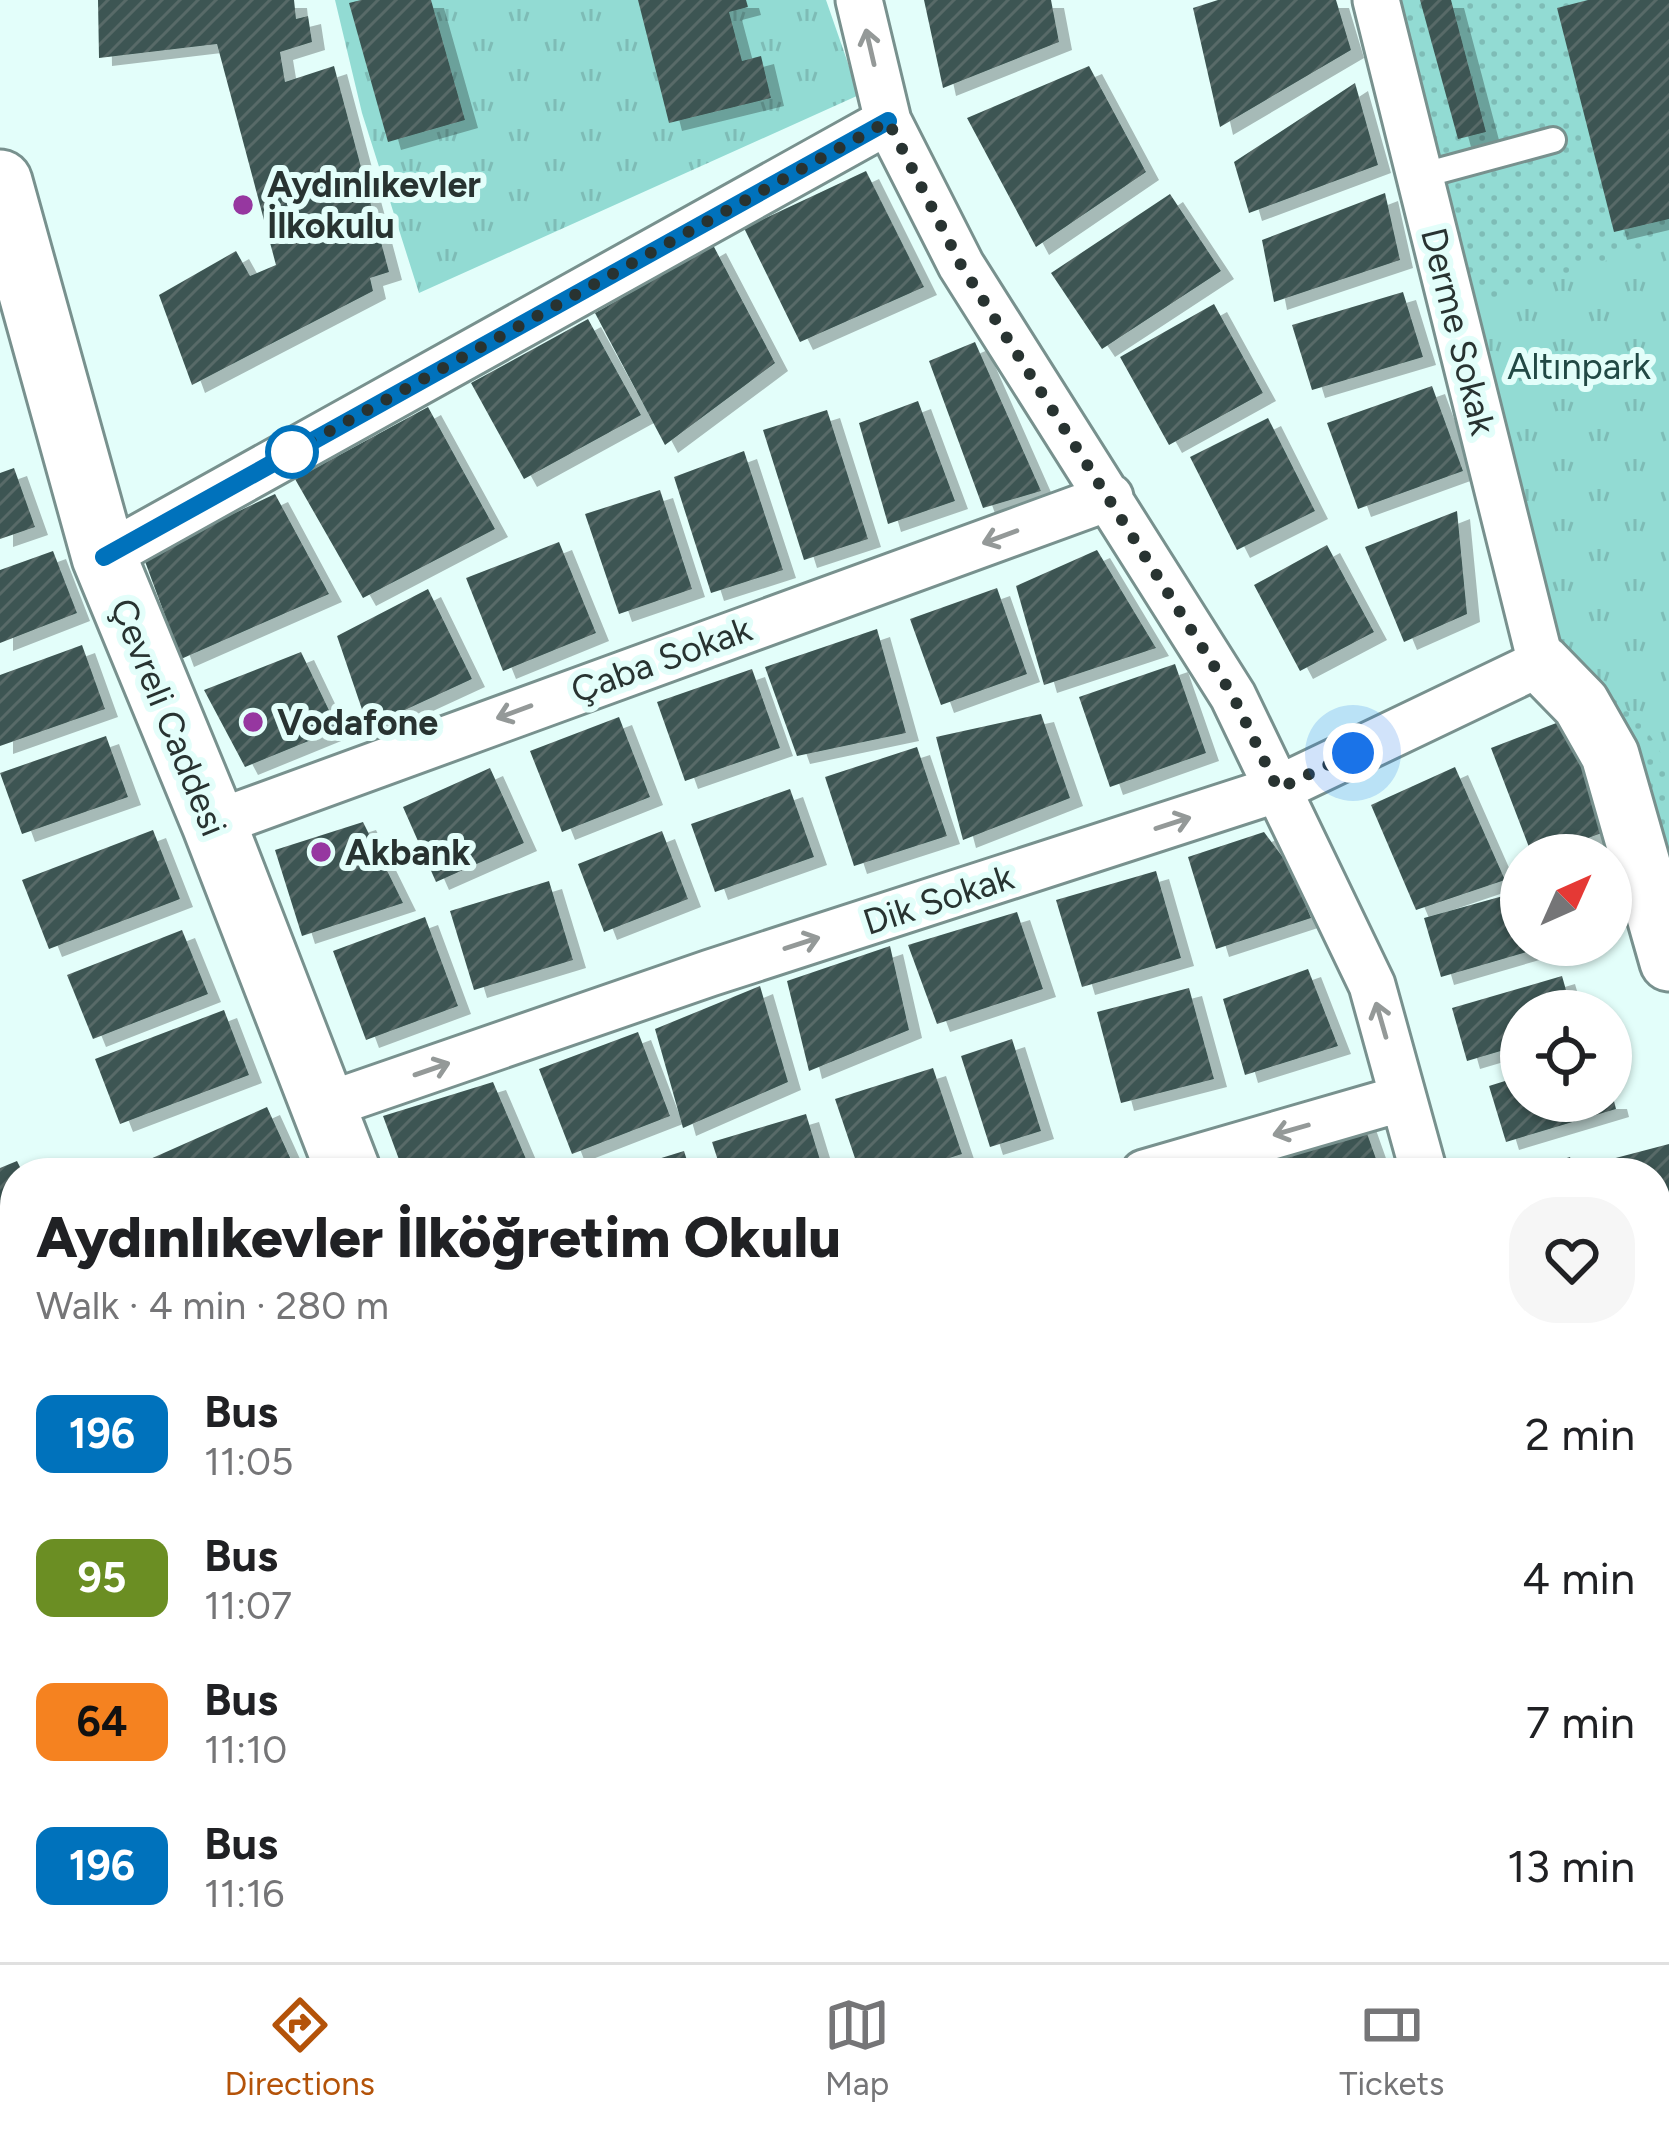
<!DOCTYPE html>
<html lang="en">
<head>
<meta charset="utf-8">
<style>
	:root { --surface:#fff; --page:#f6f6f6; --text:#202124; --muted:#757577; --line:#e0e0e0; --accent:#b45309 }
	body { margin:0; font-family:Figtree,sans-serif; background:var(--page); color:var(--text); height:100vh; display:flex; flex-direction:column; font-size:45px; white-space:nowrap }
	* { box-sizing:border-box; margin:0 }
	p { font-size:39px; color:var(--muted) }
	.icon { flex:none; width:66px; height:66px; fill:none; stroke:currentColor; stroke-width:2; stroke-linecap:round; stroke-linejoin:round }
	.map { position:relative; flex:1; overflow:hidden }
	.drawer { position:absolute; left:0px; top:1158px; width:1671px; height:804px; display:flex; flex-direction:column; background:var(--surface); border-radius:48px 48px 0 0; box-shadow:0 3px 9px #0004 }
	.drawer>* { flex:none }
	.badge { padding:0 24px; border-radius:18px; font-size:42px; line-height:78px }
	.needle { width:78px; rotate:45deg }
	.tools { position:absolute; left:1500px; top:834px; display:grid; gap:24px }
	.tools a { display:grid; place-items:center; width:132px; height:132px; border-radius:50%; background:var(--surface); box-shadow:0 3px 9px #0004; font-size:60px }
	.you { position:absolute; width:60px; height:60px; margin:-30px; border:9px solid #fff; border-radius:50%; background:#1a73e8; box-shadow:0 0 0 18px #1a73e833 }
	.map>.badge { position:absolute; translate:-50% -50%; box-shadow:0 0 0 6px #fff }
	.round { display:grid; place-items:center; flex:none; width:126px; height:126px; border-radius:48px; background:var(--page) }
	.overview { display:flex; align-items:center; justify-content:space-between; height:204px; padding:0 36px }
	h1 { font-size:57px; font-weight:800; line-height:90px }
	ul { padding:0; list-style:none }
	li { display:flex; align-items:center; gap:36px; height:144px; padding:0 36px }
	li div { flex:1 }
	li b { display:block; font-size:45px }
	li em { font-style:normal }
	li .badge { min-width:132px; font-weight:700; text-align:center }
	.dock { display:flex; justify-content:space-around; align-items:center; height:168px; border-top:3px solid var(--line); background:var(--surface); font-size:33px; color:var(--muted) }
	.dock a { display:grid; justify-items:center; gap:6px }
	.dock .on { color:var(--accent) }
	.map>svg:first-child { display:block }
	.grass { fill:url(#grass-dots) }
	.park { fill:url(#park-tufts) }
	.building { fill:url(#building-hatch); filter:url(#shadow) }
	.lines { fill:none; stroke-linecap:round; stroke-linejoin:round }
	.service-casing { stroke:#78918e; stroke-width:30 }
	.minor-casing { stroke:#78918e; stroke-width:51 }
	.tertiary-casing { stroke:#78918e; stroke-width:63 }
	.secondary-casing { stroke:#78918e; stroke-width:69 }
	.service { stroke:#fff; stroke-width:24 }
	.minor { stroke:#fff; stroke-width:45 }
	.tertiary { stroke:#fff; stroke-width:57 }
	.secondary { stroke:#fff; stroke-width:63 }
	.oneway { stroke:#949998 }
	.line-casing { stroke:#fff; stroke-width:27 }
	.line { stroke:#0072bc; stroke-width:18 }
	.walk { stroke:#283331; stroke-width:12; stroke-dasharray:0 21.6 }
	.poi-dot { fill:#9637a0; stroke:#e3fefa; stroke-width:4.5 }
	.stop-dot { fill:#fff; stroke:#0072bc; stroke-width:6 }
	.labels { text-anchor:middle; stroke-width:12; stroke-linejoin:round; paint-order:stroke }
	.poi-label { font-size:36px; font-weight:bold; fill:#283331; stroke:#e3fefa; text-anchor:start }
	.street-label { font-size:36px; fill:#283331; stroke:#e3fefa }
	.park-label { font-size:36px; fill:#224945; stroke:#e3fefa }
</style>
</head>
<body>
<div class="map">
<svg width="1669" height="1962" viewBox="0 0 1669 1962">
	<defs>
		<pattern id="grass-dots" width="8" height="8" patternUnits="userSpaceOnUse" patternTransform="scale(3)"><rect width="8" height="8" fill="#92dbd3"/><path d="M2 2h.1M6 6h.1" fill="none" stroke="#7ebcb6" stroke-width="1.8" stroke-linecap="round"/></pattern>
		<pattern id="park-tufts" width="24" height="20" patternUnits="userSpaceOnUse" patternTransform="scale(3)"><rect width="24" height="20" fill="#92dbd3"/><path d="M3 7l-1-3M5 7V3M7 7l1-3M15 17l-1-3M17 17v-4M19 17l1-3" fill="none" stroke="#7ebcb6"/></pattern>
		<pattern id="building-hatch" width="6" height="6" patternUnits="userSpaceOnUse" patternTransform="scale(3)"><rect width="6" height="6" fill="#3e5552"/><path d="M-1 1l2-2M0 6l6-6M5 7l2-2" fill="none" stroke="#586b68"/></pattern>
		<filter id="shadow"><feDropShadow dx="13" dy="8" stdDeviation="0" flood-color="#0004"/></filter>
	</defs>
	<rect width="100%" height="100%" fill="#e3fefa"/>
	<path class="grass" d="M1376 0H1669V962Z"/>
	<path class="park" d="M335 0H826L859 95 419 293 362 113Z
		M1669 240V775C1654 719 1603 690 1558 660L1472 305Z"/>
	<path class="building" d="M98 0H294L296 19 308 16 312 42 280 52 285 82 334 66 389 272 370 278 373 291 192 385 159 295 236 251 250 276 276 265 217 44 99 58Z
		M361 0H431L465 120 388 142 349 3Z
		M638 0H746L748 7 729 12 742 61 761 56 771 98 669 123Z
		M924 0H1051L1059 42 943 88Z
		M1218 0H1336L1351 50 1220 127 1193 8Z
		M1420 0H1451L1486 132 1458 139Z
		M1588 0H1669V219L1614 232 1557 8Z
		M1089 66 1146 172 1036 247 967 118Z
		M1355 83 1378 165 1249 213 1234 162Z
		M866 171 924 287 800 342 744 228Z
		M1385 193 1400 260 1274 302 1262 240Z
		M1170 194 1221 271 1102 349 1051 273Z
		M713 245 775 363 665 445 595 313Z
		M1403 292 1423 357 1312 390 1292 325Z
		M1214 304 1263 393 1169 445 1120 357Z
		M588 319 641 415 524 479 471 383Z
		M975 342 1041 491 983 508 929 361Z
		M1432 386 1463 471 1358 509 1327 423Z
		M918 401 955 501 888 524 859 423Z
		M428 407 495 529 363 598 295 479Z
		M827 410 868 539 804 560 763 430Z
		M1268 418 1315 511 1237 550 1190 457Z
		M744 451 783 570 711 593 674 477Z
		M14 468 35 527 0 539V473Z
		M660 490 692 589 619 614 585 514Z
		M275 494 329 594 181 659 143 556Z
		M1457 511 1467 614 1404 642 1365 547Z
		M559 542 596 633 503 671 466 578Z
		M1327 545 1374 632 1300 671 1254 585Z
		M1097 550 1156 648 1044 685 1016 586Z
		M53 551 77 613 0 643V570Z
		M997 588 1027 674 941 705 910 619Z
		M428 589 472 679 368 727 337 636Z
		M877 629 906 733 797 756 765 667Z
		M82 645 105 709 0 746V675Z
		M301 652 338 729 245 767 204 690Z
		M1175 664 1206 753 1110 787 1079 697Z
		M752 669 780 748 685 781 657 702Z
		M1041 714 1070 798 963 840 936 737Z
		M619 717 650 797 562 832 530 751Z
		M1572 717 1615 828 1543 855H1532L1491 748Z
		M106 736 128 797 22 834 0 773Z
		M917 747 947 836 854 866 825 777Z
		M1455 767 1505 880 1416 910 1371 805Z
		M490 768 524 843 436 882 403 807Z
		M790 789 814 857 715 892 691 824Z
		M363 822 403 903 302 936 275 850Z
		M153 830 180 899 49 949 22 880Z
		M662 831 688 899 604 932 578 864Z
		M1264 832 1290 867 1311 918 1216 949 1188 857Z
		M1156 871 1181 958 1082 987 1056 900Z
		M549 881 573 960 474 990 450 911Z
		M1521 891V945L1547 946 1441 977 1424 918Z
		M1017 912 1043 989 937 1024 908 945Z
		M425 917 458 1006 366 1040 333 951Z
		M182 930 208 994 93 1039 67 975Z
		M890 946 909 1030 809 1071 787 981Z
		M1308 969 1338 1046 1245 1075 1223 999Z
		M1562 976 1572 1011H1521V1045L1467 1061 1452 1008Z
		M760 986 788 1082 683 1128 655 1029Z
		M1189 988 1214 1079 1121 1103 1097 1012Z
		M224 1010 249 1075 120 1124 95 1059Z
		M638 1032 670 1116 572 1154 539 1069Z
		M1012 1039 1041 1131 990 1147 961 1056Z
		M933 1068 962 1154 902 1173H860L835 1099Z
		M1521 1076V1101H1614L1616 1109 1506 1142 1489 1086Z
		M493 1082 532 1173H404L383 1116Z
		M267 1107 297 1173H133L130 1168Z
		M806 1114 824 1173H722L712 1142Z
		M1363 1122 1381 1173H1289L1281 1150Z
		M1669 1144V1274L1656 1277V1173H1612L1608 1160Z
		M684 1151 691 1173H616V1172Z
		M1570 1157 1575 1173H1522V1172Z
		M17 1161 23 1173H15V1236L0 1242V1168Z
		M15 1256V1330L0 1337V1263Z
		M1669 1347V1402L1656 1405V1351Z
		M15 1362V1438L0 1445V1369Z
		M1669 1437V1496L1656 1499V1440Z
		M15 1460V1498L0 1468Z
		M0 1642 15 1669V1753L0 1761Z
		M15 1812V1940L0 1915V1821Z
		M222 1947H306L315 1962H212L208 1955Z
		M317 1947H408L383 1962H325Z
		M511 1947H552L560 1962H484Z
		M581 1947H681L689 1962H589Z
		M1000 1947H1100L1106 1962H996L991 1951Z
		M1146 1947H1250V1948L1210 1962H1151Z
		M1361 1947H1453L1454 1948 1408 1962H1366Z
		M1562 1947H1655L1659 1962H1540L1538 1953Z"/>
	<g class="lines">
		<g class="service-casing">
			<path id="service" d="M1420 176 1553 140"/>
		</g>
		<g class="minor-casing">
			<path id="minor" d="M859 0 888 121 961 265 1233 696 1372 985 1424 1173
				M104 557 888 121
				M214 824 1110 497
				M322 1107 710 973 1278 789 1541 663 1376 0
				M1144 1173 1403 1098
				M1656 1300 1669 1297
				M0 1582 15 1574
				M1656 1795 1669 1846
				M1287 1947 1292 1962
				M115 1962 146 1947
				M853 1962 888 1947"/>
		</g>
		<g class="tertiary-casing">
			<path id="tertiary" d="M1541 663 1581 704 1610 755 1669 962"/>
		</g>
		<g class="secondary-casing">
			<path id="secondary" d="M0 182 104 557 214 824 349 1173
				M739 1947 746 1962"/>
		</g>
		<use href="#service" class="service"/>
		<use href="#minor" class="minor"/>
		<use href="#tertiary" class="tertiary"/>
		<use href="#secondary" class="secondary"/>
	</g>
	<defs><path id="oneway-shaft" d="M-6 0H5M1.5-3L5.5 0L1.5 3" fill="none" stroke-width="1.6" stroke-linecap="round" stroke-linejoin="round" transform="scale(3)"/></defs>
	<g class="oneway">
		<use href="#oneway-shaft" transform="translate(870 47) rotate(-103)"/>
		<use href="#oneway-shaft" transform="translate(1000 537) rotate(160)"/>
		<use href="#oneway-shaft" transform="translate(514 712) rotate(160)"/>
		<use href="#oneway-shaft" transform="translate(1173 823) rotate(-18)"/>
		<use href="#oneway-shaft" transform="translate(802 943) rotate(-18)"/>
		<use href="#oneway-shaft" transform="translate(1381 1020) rotate(-106)"/>
		<use href="#oneway-shaft" transform="translate(432 1069) rotate(-19)"/>
		<use href="#oneway-shaft" transform="translate(1291 1130) rotate(164)"/>
	</g>
	<g class="lines">
		<g class="line-casing">
			<path id="line" d="M104 557 888 121"/>
		</g>
		<use href="#line" class="line"/>
		<path class="walk" d="M292 452 888 121 961 265 1233 696 1278 789 1353 753"/>
	</g>
	<g class="poi-dot">
		<circle cx="243" cy="205" r="12"/>
		<circle cx="253" cy="722" r="12"/>
		<circle cx="321" cy="852" r="12"/>
	</g>
	<circle class="stop-dot" cx="292" cy="452" r="24"/>
	<g class="labels">
		<g class="poi-label">
			<text x="267" y="197">Aydınlıkevler<tspan x="267" dy="41">İlkokulu</tspan></text>
			<text x="277" y="735">Vodafone</text>
			<text x="345" y="865">Akbank</text>
		</g>
		<g class="street-label">
			<text transform="translate(1459 331) rotate(76)" y="13">Derme Sokak</text>
			<text transform="translate(661 659) rotate(-20)" y="13">Çaba Sokak</text>
			<text transform="translate(169 717) rotate(68)" y="13">Çevreli Caddesi</text>
			<text transform="translate(938 899) rotate(-18)" y="13">Dik Sokak</text>
		</g>
		<g class="park-label">
			<text x="1579" y="379">Altınpark</text>
		</g>
	</g>
</svg>
<div class="tools">
<a><svg class="needle" viewBox="-14 -14 28 28"><path d="M0-13l5 13h-10z" fill="#e53935"/><path d="M0 13l5-13h-10z" fill="#757577"/></svg></a>
<a><svg class="icon" aria-label="locate" viewBox="0 0 24 24"><circle cx="12" cy="12" r="6"/><path d="M12 2v4M12 18v4M2 12h4M18 12h4"/></svg></a>
</div>
<div class="you" style="left:1353px;top:753px"></div>
<section class="drawer">
<div class="overview"><div><h1>Aydınlıkevler İlköğretim Okulu</h1><p>Walk · 4 min · 280 m</p></div><a class="round"><svg class="icon" aria-label="heart" viewBox="0 0 24 24"><path d="M12 20l-8-8c-3-5 5-10 8-4 3-6 11-1 8 4z"/></svg></a></div>
<ul>
<li><span class="badge" style="background:#0072bc;color:#fff">196</span><div><b>Bus</b><p>11:05</p></div><em>2 min</em></li>
<li><span class="badge" style="background:#6b8e23;color:#fff">95</span><div><b>Bus</b><p>11:07</p></div><em>4 min</em></li>
<li><span class="badge" style="background:#f58220;color:#111">64</span><div><b>Bus</b><p>11:10</p></div><em>7 min</em></li>
<li><span class="badge" style="background:#0072bc;color:#fff">196</span><div><b>Bus</b><p>11:16</p></div><em>13 min</em></li>
</ul>
</section>
</div>
<nav class="dock">
<a class="on"><svg class="icon" aria-label="directions" viewBox="0 0 24 24"><path d="M12 3l9 9-9 9-9-9zM9 14v-3h6M13 9l2 2-2 2"/></svg>Directions</a>
<a><svg class="icon" aria-label="map" viewBox="0 0 24 24"><path d="M3 6l6-2 6 2 6-2v14l-6 2-6-2-6 2zM9 4v14M15 6v14"/></svg>Map</a>
<a><svg class="icon" aria-label="tickets" viewBox="0 0 24 24"><path d="M3 7h18v10H3zM15 7v10"/></svg>Tickets</a>
</nav>
</body>
</html>
